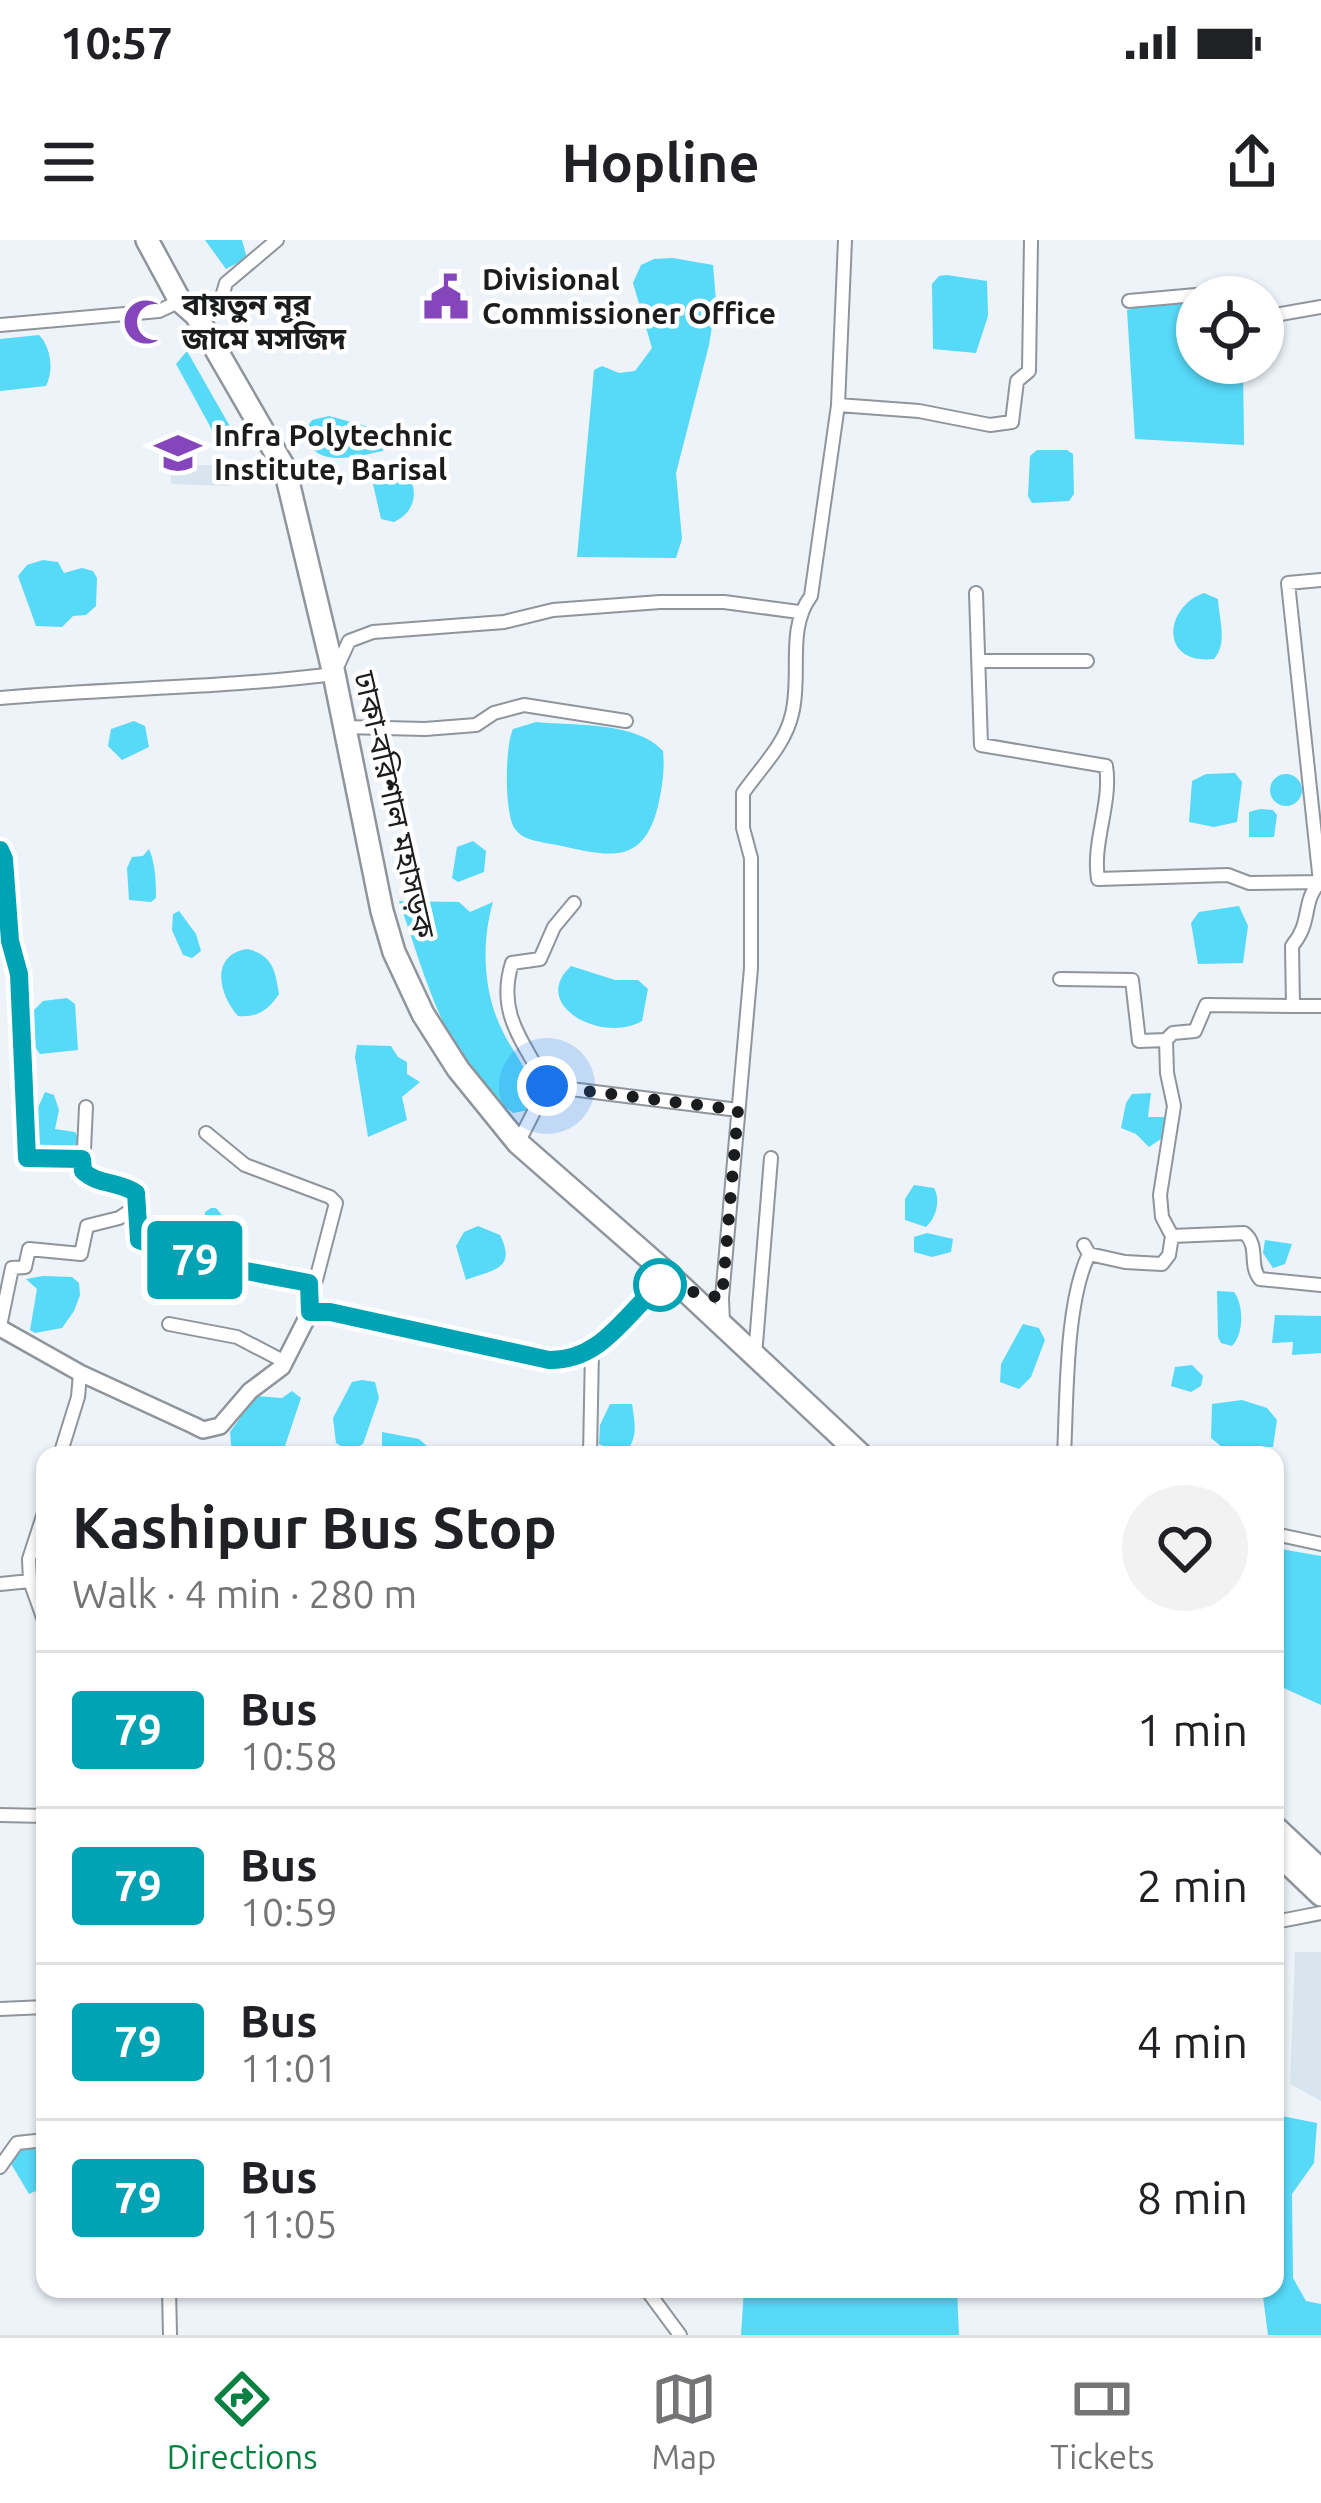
<!DOCTYPE html>
<html lang="en">
<head>
<meta charset="utf-8">
<style>
	:root { --surface:#fff; --page:#f2f2f2; --text:#202124; --muted:#757577; --line:#e0e0e0; --accent:#0b8043 }
	body { margin:0; font-family:Ubuntu,"Noto Sans Bengali",sans-serif; background:var(--page); color:var(--text); height:100vh; display:flex; flex-direction:column; font-size:45px; white-space:nowrap }
	* { box-sizing:border-box; margin:0 }
	p { font-size:39px; color:var(--muted) }
	.icon { flex:none; width:66px; height:66px; fill:none; stroke:currentColor; stroke-width:2; stroke-linecap:round; stroke-linejoin:round }
	.map { position:relative; flex:1; overflow:hidden }
	.panel { position:absolute; left:36px; top:1206px; width:1248px; height:852px; display:flex; flex-direction:column; background:var(--surface); border-radius:24px; box-shadow:0 3px 9px #0004 }
	.panel>* { flex:none }
	.badge { padding:0 24px; border-radius:9px; font-size:42px; line-height:78px }
	.tools { position:absolute; left:1176px; top:36px; display:grid; gap:24px }
	.tools a { display:grid; place-items:center; width:108px; height:108px; border-radius:50%; background:var(--surface); box-shadow:0 3px 9px #0004; font-size:60px }
	.you { position:absolute; width:60px; height:60px; margin:-30px; border:9px solid #fff; border-radius:50%; background:#1a73e8; box-shadow:0 0 0 18px #1a73e833 }
	.map>.badge { position:absolute; translate:-50% -50%; box-shadow:0 0 0 6px #fff }
	.round { display:grid; place-items:center; flex:none; width:126px; height:126px; border-radius:63px; background:var(--page) }
	.overview { display:flex; align-items:center; justify-content:space-between; height:204px; padding:0 36px }
	h1 { font-size:57px; font-weight:600; line-height:90px }
	ul { padding:0; list-style:none }
	li { display:flex; align-items:center; gap:36px; height:156px; padding:0 36px; border-top:3px solid var(--line) }
	li div { flex:1 }
	li b { display:block; font-size:45px }
	li em { font-style:normal }
	li .badge { min-width:132px; font-weight:700; text-align:center }
	.status { display:flex; justify-content:space-between; align-items:center; height:84px; padding:0 60px; background:var(--surface); direction:ltr }
	.status svg { height:33px; fill:currentColor }
	header { display:flex; justify-content:space-between; align-items:center; height:156px; padding:0 36px; background:var(--surface); font-size:54px; font-weight:600 }
	.menu { display:flex; justify-content:space-around; align-items:center; height:168px; border-top:3px solid var(--line); background:var(--surface); font-size:33px; color:var(--muted) }
	.menu a { display:grid; justify-items:center; gap:6px }
	.menu .active { color:var(--accent) }
	.map>svg:first-child { display:block }
	.built { fill:#d8e5ef }
	.water { fill:#57d9f8 }
	.lines { fill:none; stroke-linecap:round; stroke-linejoin:round }
	.minor-casing { stroke:#8f959a; stroke-width:16 }
	.tertiary-casing { stroke:#8f959a; stroke-width:20 }
	.trunk-casing { stroke:#8f959a; stroke-width:26 }
	.minor { stroke:#fff; stroke-width:12 }
	.tertiary { stroke:#fff; stroke-width:15 }
	.trunk { stroke:#fff; stroke-width:21 }
	.line-casing { stroke:#fff; stroke-width:27 }
	.line { stroke:#00a3b4; stroke-width:18 }
	.walk { stroke:#1a1c1e; stroke-width:12; stroke-dasharray:0 21.6 }
	.stop-dot { fill:#fff; stroke:#00a3b4; stroke-width:6 }
	.labels { text-anchor:middle; stroke-width:9; stroke-linejoin:round; paint-order:stroke }
	.poi-label { font-size:30px; font-weight:bold; fill:#1a1c1e; stroke:#fff; text-anchor:start }
	.street-label { font-size:30px; fill:#1a1c1e; stroke:#fff }
</style>
</head>
<body>
<div class="status"><b>10:57</b><svg viewBox="0 0 49 12"><path d="M0 12V9h3v3zM5 12V6h3v6zM10 12V3h3v9zM15 12V0h3v12zM26 1h20v11H26zM47 4h2v5h-2z"/></svg></div>
<header><svg class="icon" aria-label="menu" viewBox="0 0 24 24"><path d="M4 6h16M4 12h16M4 18h16"/></svg>Hopline<svg class="icon" aria-label="share" viewBox="0 0 24 24"><path d="M12 15V3M7 8l5-5 5 5M5 13v7h14v-7"/></svg></header>
<div class="map">
<svg width="1321" height="2095" viewBox="0 0 1321 2095">
	<rect width="100%" height="100%" fill="#edf3f9"/>
	<path class="built" d="M184 201 185 226 228 224 230 246 171 244 170 202Z
		M1295 1712H1321V1861L1290 1844Z"/>
	<path class="water" d="M205 0H242L247 18 226 29Z
		M673 18 713 25 716 61 709 105 676 233 682 299 676 318 577 317 594 130 602 126 619 133 635 131 652 108 633 43 641 25 654 19Z
		M947 35 987 41 988 76 976 113 933 109 932 44 939 36Z
		M1174 58 1197 61V123H1243L1244 205 1135 199 1127 70Z
		M39 95C51 107 54 130 46 146L0 151V99Z
		M187 111 236 197 217 199 176 124Z
		M329 176 377 189 386 197 383 211C353 217 312 230 304 191L312 180Z
		M1037 210H1067L1073 214 1074 254 1069 261 1032 263 1028 256 1030 216Z
		M390 220C418 233 424 268 394 282L381 279 373 244Z
		M43 320 58 322 64 333 82 328 93 331 97 338 96 366 86 375 73 376 62 387 36 386 18 336 27 325Z
		M1204 353 1218 359C1219 379 1228 403 1214 419 1159 425 1164 367 1204 353Z
		M134 481 145 486 149 507 122 520 108 506 111 489Z
		M536 482C574 486 636 481 663 511 665 529 662 549 658 566 643 627 608 616 557 605 543 602 523 601 515 589 504 574 505 505 513 489Z
		M1235 533 1242 542 1237 582 1214 587 1189 582 1192 541 1206 534Z
		M1270 550a16 16 0 1 1 32 0a16 16 0 1 1-32 0Z
		M1260 569 1273 570 1277 575 1274 597H1249V572Z
		M473 601 486 611 484 632 458 642 452 638 457 607Z
		M149 609C155 623 156 638 156 658L151 662 129 660 127 628 132 617 143 616Z
		M399 661 459 662 470 672 493 662C481 703 483 753 503 792 518 822 536 834 529 870L513 873C444 820 427 740 399 661Z
		M1239 666 1248 686 1243 723 1198 724 1191 683 1199 672Z
		M179 671 196 694 201 711 192 718 183 715 172 690 173 674Z
		M248 709C273 716 275 730 279 754 269 769 258 778 238 776 218 754 210 714 248 709Z
		M571 726 615 740H638L648 749 642 781C604 804 528 766 571 726Z
		M67 758 75 764 78 810 40 814 35 807 33 771 43 761Z
		M357 805 391 806 398 817 407 822V834L420 842 402 857 407 880 368 897 355 817Z
		M45 852 54 855 59 870 55 889 75 892 79 899 76 914 43 915 34 911 29 888Z
		M1151 853 1148 877H1169L1171 882 1161 899 1149 907 1136 894 1121 888 1126 863 1132 854Z
		M914 945 934 948C941 960 936 978 926 987L905 980V959Z
		M211 968H216L240 996 235 1010 206 1006 203 999 205 972Z
		M478 986 500 995C518 1031 490 1030 466 1040L456 1006 464 992Z
		M927 993 953 999 951 1012 932 1017 914 1012V997Z
		M1265 1000 1292 1004 1285 1024 1273 1028 1263 1013Z
		M43 1036 72 1037 79 1043 80 1055 74 1071 62 1088 35 1093 30 1090 37 1049 26 1039Z
		M1217 1051 1234 1052C1244 1065 1244 1094 1232 1106L1221 1103 1218 1097Z
		M1275 1075 1321 1076V1113L1292 1115 1293 1102 1272 1103Z
		M1023 1084 1039 1088 1045 1100 1031 1137 1019 1149 1000 1142 1001 1124Z
		M1192 1125 1203 1136 1201 1146 1191 1152 1171 1146 1175 1127Z
		M362 1140 375 1142 379 1158 363 1204 349 1211 336 1203 333 1178 352 1142Z
		M292 1151 301 1158 282 1215H232L230 1192 256 1156 282 1158Z
		M1242 1160 1267 1168 1277 1180 1273 1207H1222L1211 1198 1212 1164Z
		M610 1164H632C635 1185 639 1199 623 1215L599 1204 600 1185Z
		M382 1192 419 1199 429 1208V1215H398L382 1208Z
		M1275 1308 1321 1316V1465L1275 1444Z
		M1275 1866 1282 1876 1317 1883 1314 1923 1292 1954 1293 2038 1306 2061 1321 2064V2095H1268L1262 2049H1275Z
		M42 1903 44 1911 38 1950 29 1954 10 1922 21 1905Z
		M744 2049H957L959 2095H741Z"/>
	<g class="lines">
		<g class="minor-casing">
			<path id="minor" d="M1129 61 1207 54 1219 57
				M196 75 221 60 226 43 277 0
				M1263 77 1321 67
				M0 85 159 71 180 61
				M838 165 919 171 990 185 1012 182 1017 141 1029 131 1031 0
				M976 353 981 505 1106 526C1112 563 1092 602 1098 639L1228 635 1249 643 1320 642 1288 343 1321 340
				M980 421H1087
				M0 458C111 448 223 448 334 434L349 401 373 392 504 382 553 370 660 362H724L799 372
				M344 487 425 489 476 485 494 473 524 465 626 481
				M0 610 5 619 24 803 27 918 82 919
				M1320 642C1301 662 1313 681 1292 706L1293 766H1321
				M1060 739 1132 740 1139 801 1166 800 1173 793 1195 791 1206 765 1293 766
				M547 846C524 802 496 774 512 723L540 719 554 687 574 663
				M547 846 738 870
				M86 867 83 931C97 945 119 941 136 953L139 1000C165 1012 294 1048 316 1040L336 963 330 957 245 925 206 893
				M518 903 547 846
				M1172 996 1244 993C1260 1005 1248 1025 1260 1039L1321 1045
				M1084 1005 1089 1014 1125 1022 1162 1024 1169 1015 1172 996 1162 977 1160 955 1174 866 1167 833 1166 800
				M169 1084 237 1097 285 1122
				M723 1084 722 1058 751 728V618L743 588V553C761 527 785 505 792 474 802 435 786 389 811 356L838 165 845 0
				M0 1086 12 1028 25 1027 29 1009 81 1014 87 986 119 978 136 967
				M755 1116 771 918
				M60 1215 78 1157 80 1133
				M590 1215 592 1110
				M1064 1215C1067 1160 1065 1063 1089 1014
				M1275 1294 1321 1304
				M30 1341 29 1319 45 1270
				M0 1344 30 1341 45 1383
				M0 1575 45 1576
				M1275 1682 1321 1673
				M0 1769 45 1767
				M0 1927 17 1903 45 1900
				M169 2049 170 2095
				M646 2049 680 2095"/>
		</g>
		<g class="tertiary-casing">
			<path id="tertiary" d="M0 1088 80 1133 193 1185 203 1190 220 1186 250 1151 282 1127 310 1072H330C378 1083 551 1134 588 1113 621 1093 640 1058 671 1037"/>
		</g>
		<g class="trunk-casing">
			<path id="trunk" d="M147 0 180 61 196 75 285 229 334 434 382 671 394 712 423 774 458 829 518 903 671 1037 861 1215
				M1275 1587 1321 1630
				M1275 1611 1321 1655"/>
		</g>
		<use href="#minor" class="minor"/>
		<use href="#tertiary" class="tertiary"/>
		<use href="#trunk" class="trunk"/>
	</g>
	<g class="lines">
		<g class="line-casing">
			<path id="line" d="M0 610 4 619 10 701 19 734 27 918 82 919 83 931C97 945 119 941 136 953L139 1000 199 1022 309 1043 310 1072H330L549 1120C607 1121 628 1065 671 1037"/>
		</g>
		<use href="#line" class="line"/>
		<path class="walk" d="M547 846 738 870 722 1058 660 1045"/>
	</g>
	<defs>
		<g id="civic-bare" transform="scale(3.6)"><path d="M-.6-6.5H3V-4.5H.6V-3L4-1V1h2V6H-6V1h2V-1L-.6-3ZM-1.2 2.5V6h2.4V2.5Z" fill="#8546bc" stroke="#fff" stroke-width="2.5" paint-order="stroke"/></g>
		<g id="mosque-bare" transform="scale(3.6)"><path d="M3.5-4.9A6 6 0 1 0 3.5 4.9A5 5 0 1 1 3.5-4.9Z" fill="#8546bc" stroke="#fff" stroke-width="2.5" paint-order="stroke"/></g>
		<g id="university-bare" transform="scale(3.6)"><path d="M0-5L7-2L0 1L-7-2ZM-4 1L0 2.5L4 1V4Q0 6-4 4Z" fill="#8546bc" stroke="#fff" stroke-width="2.5" paint-order="stroke"/></g>
	</defs>
	<g fill-rule="evenodd">
		<use href="#civic-bare" x="446" y="57"/>
		<use href="#mosque-bare" x="146" y="82"/>
		<use href="#university-bare" x="178" y="213"/>
	</g>
	<circle class="stop-dot" cx="660" cy="1045" r="24"/>
	<g class="labels">
		<g class="poi-label">
			<text x="482" y="50">Divisional<tspan x="482" dy="34">Commissioner Office</tspan></text>
			<text x="182" y="75">বায়তুন নূর<tspan x="182" dy="34">জামে মসজিদ</tspan></text>
			<text x="214" y="206">Infra Polytechnic<tspan x="214" dy="34">Institute, Barisal</tspan></text>
		</g>
		<g class="street-label">
			<text transform="translate(394 565) rotate(77)" y="10">ঢাকা-বরিশাল মহাসড়ক</text>
		</g>
	</g>
</svg>
<div class="tools">
<a><svg class="icon" aria-label="locate" viewBox="0 0 24 24"><circle cx="12" cy="12" r="6"/><path d="M12 2v4M12 18v4M2 12h4M18 12h4"/></svg></a>
</div>
<div class="you" style="left:547px;top:846px"></div>
<b class="badge" style="left:195px;top:1020px;background:#00a3b4;color:#fff">79</b>
<section class="panel">
<div class="overview"><div><h1>Kashipur Bus Stop</h1><p>Walk · 4 min · 280 m</p></div><a class="round"><svg class="icon" aria-label="heart" viewBox="0 0 24 24"><path d="M12 20l-8-8c-3-5 5-10 8-4 3-6 11-1 8 4z"/></svg></a></div>
<ul>
<li><span class="badge" style="background:#00a3b4;color:#fff">79</span><div><b>Bus</b><p>10:58</p></div><em>1 min</em></li>
<li><span class="badge" style="background:#00a3b4;color:#fff">79</span><div><b>Bus</b><p>10:59</p></div><em>2 min</em></li>
<li><span class="badge" style="background:#00a3b4;color:#fff">79</span><div><b>Bus</b><p>11:01</p></div><em>4 min</em></li>
<li><span class="badge" style="background:#00a3b4;color:#fff">79</span><div><b>Bus</b><p>11:05</p></div><em>8 min</em></li>
</ul>
</section>
</div>
<nav class="menu">
<a class="active"><svg class="icon" aria-label="directions" viewBox="0 0 24 24"><path d="M12 3l9 9-9 9-9-9zM9 14v-3h6M13 9l2 2-2 2"/></svg>Directions</a>
<a><svg class="icon" aria-label="map" viewBox="0 0 24 24"><path d="M3 6l6-2 6 2 6-2v14l-6 2-6-2-6 2zM9 4v14M15 6v14"/></svg>Map</a>
<a><svg class="icon" aria-label="tickets" viewBox="0 0 24 24"><path d="M3 7h18v10H3zM15 7v10"/></svg>Tickets</a>
</nav>
</body>
</html>
